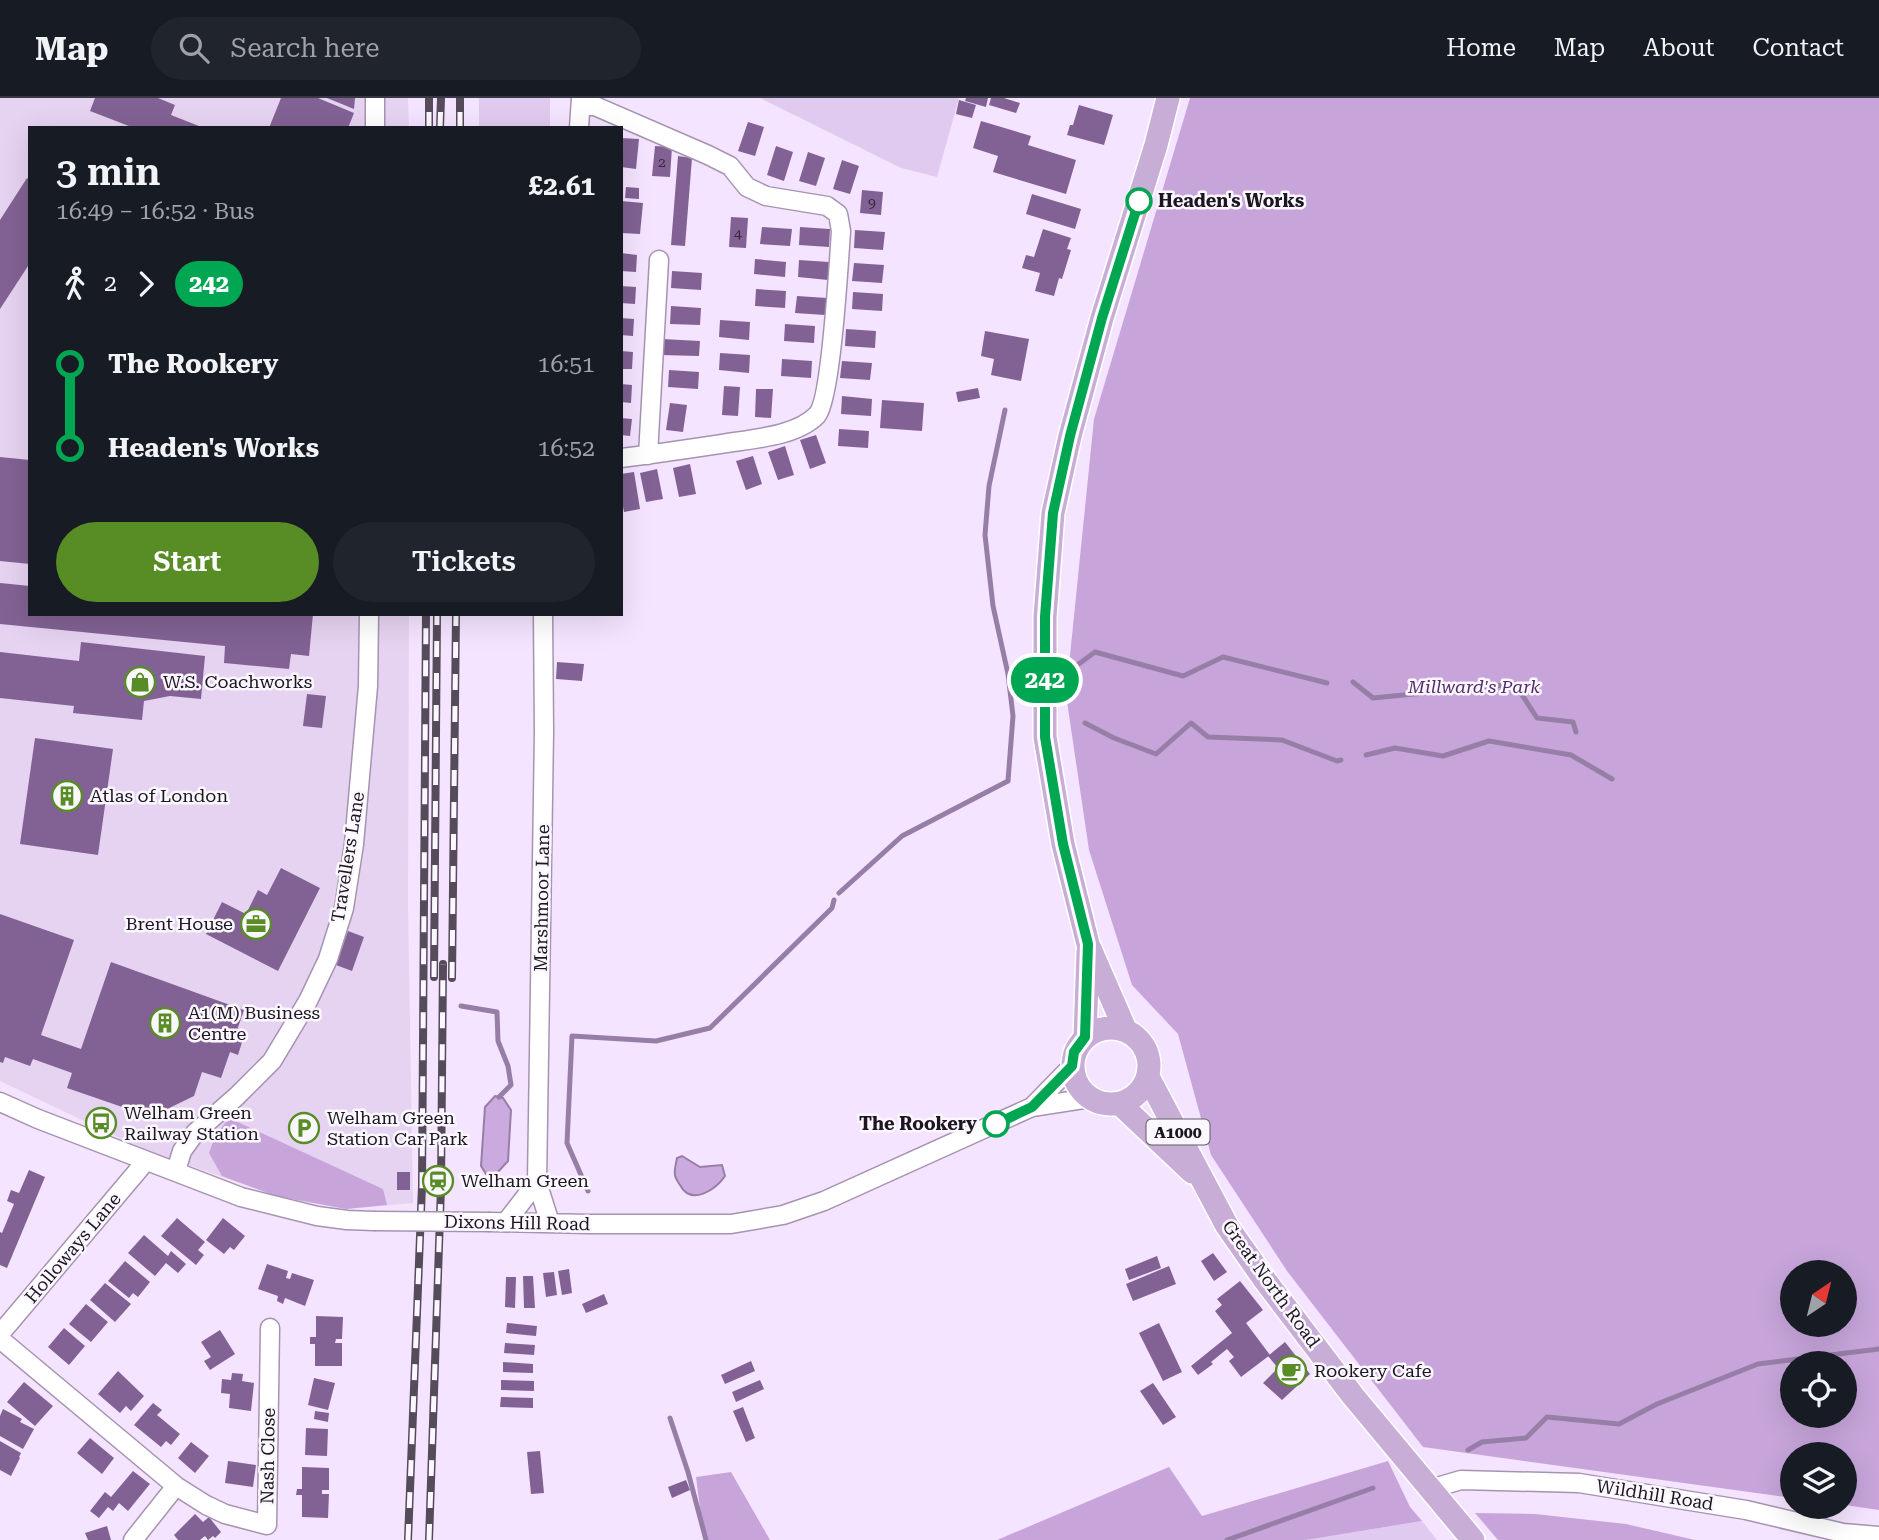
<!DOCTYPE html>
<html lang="en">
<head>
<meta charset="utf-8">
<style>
	:root { --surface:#171b24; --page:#20242c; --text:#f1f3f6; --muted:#9ea1a6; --line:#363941; --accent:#588c24 }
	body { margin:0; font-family:"Roboto Serif",serif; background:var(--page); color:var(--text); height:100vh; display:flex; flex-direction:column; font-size:26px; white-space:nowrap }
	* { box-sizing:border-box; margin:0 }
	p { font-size:23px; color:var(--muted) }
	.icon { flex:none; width:38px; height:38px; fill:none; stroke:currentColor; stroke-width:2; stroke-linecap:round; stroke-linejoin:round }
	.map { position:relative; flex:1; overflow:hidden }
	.panel { position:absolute; left:28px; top:28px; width:595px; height:490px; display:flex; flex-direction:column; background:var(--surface); border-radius:0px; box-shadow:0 7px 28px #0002 }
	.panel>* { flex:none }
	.badge { padding:0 14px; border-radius:23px; font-size:24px; line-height:46px }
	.needle { width:46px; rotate:35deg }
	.tools { position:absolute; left:1780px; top:1162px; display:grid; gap:14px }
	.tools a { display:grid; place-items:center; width:77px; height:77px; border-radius:50%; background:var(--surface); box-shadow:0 7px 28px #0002; font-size:35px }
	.map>.badge { position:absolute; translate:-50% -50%; box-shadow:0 0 0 4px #fff }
	.legs { display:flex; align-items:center; gap:10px; height:77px; padding:0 28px; font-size:23px }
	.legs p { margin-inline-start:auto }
	.head { display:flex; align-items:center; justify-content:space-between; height:119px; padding:0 28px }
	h1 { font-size:38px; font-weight:600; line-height:52px }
	.cta { display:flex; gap:14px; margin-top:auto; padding:14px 28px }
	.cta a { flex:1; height:80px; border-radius:42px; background:var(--accent); color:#fff; font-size:28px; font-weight:600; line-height:80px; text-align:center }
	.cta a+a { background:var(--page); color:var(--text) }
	ul { padding:0 28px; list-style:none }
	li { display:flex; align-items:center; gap:24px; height:84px; font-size:26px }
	li i { display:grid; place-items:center; width:10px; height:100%; margin:0 9px; background:currentColor }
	li i::after { content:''; width:18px; height:18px; margin:-9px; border:5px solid; border-radius:50%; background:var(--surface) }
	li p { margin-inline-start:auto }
	li:first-child i { background:linear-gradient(#0000 50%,currentColor 0) }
	li:last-child i { background:linear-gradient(currentColor 50%,#0000 0) }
	header { display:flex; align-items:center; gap:42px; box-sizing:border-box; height:98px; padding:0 35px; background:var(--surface); border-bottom:2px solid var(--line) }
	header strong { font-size:33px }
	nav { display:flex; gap:38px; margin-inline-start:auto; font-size:24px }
	.search { width:490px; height:63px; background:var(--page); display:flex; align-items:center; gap:18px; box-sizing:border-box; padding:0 24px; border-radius:38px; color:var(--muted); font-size:26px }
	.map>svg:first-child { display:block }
	.built { fill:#e6d3f1 }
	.green { fill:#e1caef }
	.forest { fill:#c7a5db; fill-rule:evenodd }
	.water { fill:#cbaae0; stroke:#977ea7; stroke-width:2 }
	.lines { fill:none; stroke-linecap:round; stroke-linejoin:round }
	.stream { stroke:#977ea7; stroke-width:5 }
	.building { fill:#826294 }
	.minor-casing { stroke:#a693b1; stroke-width:21 }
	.major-casing { stroke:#fff; stroke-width:26 }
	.minor { stroke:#fff; stroke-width:18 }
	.major { stroke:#c8aed7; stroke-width:23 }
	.rail-casing { stroke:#554b5b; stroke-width:8 }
	.rail { stroke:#fbf7fe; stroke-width:5; stroke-dasharray:16; stroke-linecap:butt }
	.minor-bridge-casing { stroke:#a693b1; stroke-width:21; stroke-linecap:butt }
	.minor-bridge { stroke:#fff; stroke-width:18 }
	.line-1-casing { stroke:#fff; stroke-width:16 }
	.line-1 { stroke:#00a651; stroke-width:10 }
	.stop-1-dot { fill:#fff; stroke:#00a651; stroke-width:3.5 }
	.labels { text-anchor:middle; stroke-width:5; stroke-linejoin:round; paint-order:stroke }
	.number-label { font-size:14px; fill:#36293e }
	.shield { fill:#fbf7fe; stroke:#605a63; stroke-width:2 }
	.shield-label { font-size:16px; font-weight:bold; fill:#1d1621 }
	.stop-label { font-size:18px; font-weight:bold; fill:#1d1621; stroke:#fbf7fe; text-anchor:start }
	.poi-label { font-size:18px; fill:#1d1621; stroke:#fbf7fe; text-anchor:start }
	.park-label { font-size:18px; font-style:italic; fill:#552a6b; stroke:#fbf7fe }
	.street-label { font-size:18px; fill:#1d1621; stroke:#fbf7fe }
</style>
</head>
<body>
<header>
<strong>Map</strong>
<div class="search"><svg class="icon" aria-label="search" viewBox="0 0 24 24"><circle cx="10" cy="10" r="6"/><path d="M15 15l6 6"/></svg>Search here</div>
<nav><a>Home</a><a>Map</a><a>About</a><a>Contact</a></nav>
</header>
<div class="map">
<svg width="1879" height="1442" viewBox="0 0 1879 1442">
	<rect width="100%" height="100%" fill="#f5e4ff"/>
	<path class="built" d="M0 0H408L409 30H30V516H409L408 807 413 1105 346 1111 276 1098 143 1051 0 983Z"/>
	<path class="green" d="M479 0H550V30H479Z
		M760 0H959L937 79 901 70Z
		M1422 1423 1437 1442H1306Z"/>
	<path class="forest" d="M1190 0H1879V1412L1845 1407 1844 1356H1792V1400L1423 1349 1287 1173 1211 1057 1178 936 1132 887 1089 752 1066 597 1094 321ZM1792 1174H1844V1227H1792ZM1844 1265V1318H1792V1265Z
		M229 1020 383 1091 387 1107 346 1111 276 1098 222 1078 209 1055 215 1038Z
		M1388 1363 1410 1409 1422 1423 1306 1442H997L1169 1369 1202 1418Z
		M731 1374 770 1442H704L696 1379Z
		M1475 1415 1535 1416 1626 1426 1695 1442H1498Z"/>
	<path class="water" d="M495 998 503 1000 511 1012 508 1063 496 1076H486L481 1068 485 1009Z
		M682 1058 700 1069 722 1067 725 1078C716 1092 691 1108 680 1087 679 1086 675 1079 675 1077 674 1073 676 1065 677 1060Z"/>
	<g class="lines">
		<path class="stream" d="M1076 568 1095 554 1183 578 1223 559 1327 585
			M1353 584 1373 600 1515 586 1537 620 1573 624 1576 634
			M1085 625 1114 640 1156 656 1191 625 1208 639 1282 642 1337 663 1341 662
			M1366 657 1395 650 1443 658 1489 643 1571 657 1612 681
			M839 795 902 738 1008 683 1013 618 1008 576 993 508 985 437 989 388 1005 312
			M461 908 497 914 498 943 508 968 511 987 499 999
			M588 1093 567 1045 572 938 656 943 710 930 832 810 834 802
			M670 1320 688 1374 706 1442
			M1468 1352 1482 1344 1526 1340 1547 1319 1619 1326 1657 1306 1758 1266 1879 1251
			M1227 1442 1373 1390"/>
	</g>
	<path class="building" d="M95 0H158L175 7 171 17 204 30H134L90 13Z
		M281 0H318L354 15 348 30H269Z
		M327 0H355L354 11Z
		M966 0H988L986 9 965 3Z
		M991 0H1004L1020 5 1016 15 989 7Z
		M959 2 976 7 972 20 956 16Z
		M1079 7 1113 17 1104 47 1067 37 1070 27H1073Z
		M981 23 1031 38 1028 47 1076 62 1066 96 993 74 998 58 973 50Z
		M748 24 764 29 755 58 738 53Z
		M621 40 639 41 636 71 621 69Z
		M655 48 672 49 670 79 652 78Z
		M776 48 793 54 784 83 767 77Z
		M808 54 825 60 816 88 799 83Z
		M678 58 692 60 685 148 671 147Z
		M842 62 859 68 850 96 833 91Z
		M27 80 30 82V165L0 211V122Z
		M626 89 639 90V101L625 100Z
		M862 92 883 94 881 117 860 115Z
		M1032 96 1081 111 1075 131 1026 116Z
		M621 103 643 105 640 136 621 135Z
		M731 119 748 120 746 150 729 149Z
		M762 129 792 131 790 148 760 146Z
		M800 129 830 131 829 149 799 147Z
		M1043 131 1071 140 1067 151 1071 152 1062 181 1059 180 1054 198 1035 193 1040 175 1022 170 1026 157 1034 159Z
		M855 132 885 134 883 152 854 150Z
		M621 155 637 157 636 174 621 173Z
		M755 161 786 164 785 179 754 176Z
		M799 162 829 164 828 182 798 179Z
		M854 165 884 167 882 185 852 183Z
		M672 173 702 175 701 192 671 190Z
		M621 188 636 189 635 206 621 205Z
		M756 191 786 193 785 210 755 208Z
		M853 194 883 196 882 213 852 211Z
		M797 198 827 200 825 217 795 215Z
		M671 208 701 210 700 227 670 226Z
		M621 220 634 221 633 238 621 237Z
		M720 222 750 224 749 242 719 239Z
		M785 226 815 228 814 245 784 243Z
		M846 231 876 233 875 250 845 248Z
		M985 233 1029 241 1021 283 991 277 994 261 981 258Z
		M662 241 700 243 699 258 661 257Z
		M621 253 633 254 632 271H621Z
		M720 255 750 257 749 275 719 272Z
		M782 261 812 263 811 280 781 278Z
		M842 263 872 265 870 282 840 280Z
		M669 272 699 274 698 291 668 289Z
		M621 286 632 287 631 305 621 304Z
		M724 288 740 289 738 318 722 317Z
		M978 290 980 300 958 304 956 294Z
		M756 291H773L771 320 755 319Z
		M842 298 872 301 871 318 841 316Z
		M882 302 924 305 922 333 880 330Z
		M670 305 687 307 683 334 666 332Z
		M621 320 632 321 630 338 621 337Z
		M839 331 869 333 868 350 838 348Z
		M816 337 826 365 810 371 800 342Z
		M785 348 794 377 778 382 768 354Z
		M753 358 762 386 746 392 736 363Z
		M0 359 30 362V466L0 463Z
		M690 366 696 396 679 399 673 370Z
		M657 371 663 401 646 404 640 375Z
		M634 374 640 411 624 414 621 399V376Z
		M0 485 30 488V516H313L309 558 291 556 289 571 224 565 225 548 0 526Z
		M81 544 205 558 201 601 170 598 144 603 142 622 73 615 74 608 0 600V554L79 563Z
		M557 564 584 566 582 583 556 581Z
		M307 596 326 598 322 630 303 628Z
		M35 640 113 651 98 757 20 746Z
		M281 770 320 790 278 873 206 836 222 804 246 816 258 792 267 797Z
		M0 816 74 842 41 937 81 951 111 864 244 912 235 938 243 941 238 957 230 954 221 980 202 974 194 998 157 1016 129 1007 128 1011 67 990 72 975 33 961 30 968 5 959 3 965 0 964Z
		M348 833 364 839 352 873 336 867Z
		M29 1072 45 1079 7 1170 0 1167V1134L2 1135 14 1106 7 1103 11 1092 19 1095Z
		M397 1074H410V1092H397Z
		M177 1120 205 1144 198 1152 204 1157 196 1167 161 1138Z
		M223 1120 245 1138 234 1152 230 1149 224 1156 206 1142Z
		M144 1137 168 1158 171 1153 186 1166 178 1175 166 1165 155 1178 128 1155Z
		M1213 1155 1227 1174 1214 1183 1201 1163Z
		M1157 1158 1161 1170 1129 1182 1125 1171Z
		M125 1163 150 1184 138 1199 133 1195 129 1200 108 1183Z
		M267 1166 288 1173 286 1180 290 1181 292 1175 314 1182 305 1208 285 1200 283 1206 277 1203 278 1198 258 1191Z
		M1169 1168 1176 1186 1133 1203 1126 1186Z
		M569 1171 572 1195 562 1197 558 1173Z
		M554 1174 557 1197 546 1199 543 1175Z
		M523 1178H533L535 1210H524Z
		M506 1179H516L515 1210 505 1209Z
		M1240 1183 1263 1212 1246 1225 1270 1257 1241 1279 1229 1263 1234 1259 1227 1251 1211 1264 1213 1266 1198 1277 1191 1268 1232 1235 1215 1213 1222 1207 1217 1201Z
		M105 1185 131 1206 115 1224 90 1202Z
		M604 1196 608 1206 586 1215 582 1206Z
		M86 1206 108 1224 91 1244 69 1226Z
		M316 1218 343 1219 342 1241H336L335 1245H342V1268H315V1246H310V1239H316Z
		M507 1225 537 1228 536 1238 506 1235Z
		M1159 1225 1182 1274 1163 1283 1139 1235Z
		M64 1230 85 1248 69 1267 48 1249Z
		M220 1232 235 1256 210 1272 204 1263 211 1259 201 1244Z
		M1285 1244 1310 1276 1282 1302 1263 1285 1278 1270 1268 1258Z
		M505 1245 535 1247 534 1257 504 1255Z
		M751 1263 755 1273 725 1286 721 1277Z
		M503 1264 533 1266V1275L503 1274Z
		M118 1273 144 1298 131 1313 126 1308 120 1315 98 1296Z
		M232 1275 243 1276 242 1283 254 1285 251 1313 229 1310 230 1296 221 1295 222 1281 231 1282Z
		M314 1280 335 1285 328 1312 308 1307Z
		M501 1282 534 1283V1293L501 1292Z
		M760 1282 764 1291 736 1304 732 1294Z
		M24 1284 53 1308 35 1328 7 1304Z
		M1153 1285 1176 1319 1163 1327 1140 1293Z
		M501 1299 533 1300V1310L500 1309Z
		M153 1305 162 1312 157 1317 180 1336 171 1347 166 1343 161 1349 134 1327Z
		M743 1309 755 1340 746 1344 733 1313Z
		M3 1311 22 1321 20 1324 34 1331 23 1351 0 1338V1318Z
		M315 1313 329 1315 328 1324 314 1321Z
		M306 1330 328 1331 327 1358 305 1357Z
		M90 1340 114 1360 102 1376 77 1355Z
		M0 1343 21 1355 19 1359 20 1360 11 1378 0 1372Z
		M191 1344 209 1358 195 1375 178 1360Z
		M540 1353 544 1395 531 1396 527 1354Z
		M228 1363 256 1367 253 1389 225 1385Z
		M302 1369 329 1370V1392H322V1396H329L328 1420 302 1419V1397H296L297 1391H302Z
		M133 1373 150 1386 128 1413 119 1405 113 1413 108 1409 99 1420 90 1413 105 1394 111 1399Z
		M686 1382 690 1392 672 1400 668 1389Z
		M195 1416 203 1424 209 1419 221 1434 215 1440 213 1438 208 1442 205 1438 200 1442H178L174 1437Z
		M107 1428 111 1442H88L85 1435Z"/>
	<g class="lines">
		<g class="minor-casing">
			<path id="minor" d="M375 0V30
				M581 7 595 8 708 57 730 68 747 89 766 98 827 108 838 116 841 133C839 162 831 302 817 317 796 339 750 341 721 346 688 351 655 356 621 360
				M579 30 581 0
				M648 357 659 162
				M543 516 544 634 537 1084 550 1125
				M0 1004 38 1021 241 1099 317 1118 347 1122 374 1123
				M1032 1009 1072 968
				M176 1073 182 1053 195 1035 237 998 272 963 308 903 328 861 344 810 354 746 368 588 369 516
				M490 1124 589 1126H731L783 1117 824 1103 1032 1009 1090 1000
				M506 1124 537 1084
				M0 1236 146 1063
				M0 1241 176 1388 206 1407 225 1416 267 1427 270 1230
				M1430 1391 1461 1382 1579 1385 1746 1412 1843 1435 1879 1438
				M133 1442 176 1388"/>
		</g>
		<g class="major-casing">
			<path id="major" d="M1073 968a38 38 0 1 1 76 0a38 38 0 1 1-76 0Z
				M1125 931 1088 846 1063 746 1045 639V519L1053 415 1070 338 1102 220 1156 47 1168 0
				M1085 939 1088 854
				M1148 979 1227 1128 1264 1181 1353 1298 1473 1442
				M1120 1006 1192 1074"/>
		</g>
		<use href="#minor" class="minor"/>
		<use href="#major" class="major"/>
		<g class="rail-casing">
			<path id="rail" d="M429 30V0
				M440 30 441 0
				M460 30V0
				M434 879 437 516
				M452 880 456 516
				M408 1442 422 1088 426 516
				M429 1442 441 1089 443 866"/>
		</g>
		<use href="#rail" class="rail"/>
		<g class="minor-bridge-casing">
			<path id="minor-bridge" d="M374 1123 490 1124"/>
		</g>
		<use href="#minor-bridge" class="minor-bridge"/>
	</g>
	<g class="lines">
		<g class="line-1-casing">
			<path id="line-1" d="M996 1026 1032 1009 1072 968 1074 954 1085 939 1088 846 1063 746 1045 639V519L1053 415 1070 338 1102 220 1139 103"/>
		</g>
		<use href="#line-1" class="line-1"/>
	</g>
	<defs>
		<g id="shop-ring" transform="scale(1.575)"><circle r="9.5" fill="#fbf7fe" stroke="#588c24" stroke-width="1.5"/><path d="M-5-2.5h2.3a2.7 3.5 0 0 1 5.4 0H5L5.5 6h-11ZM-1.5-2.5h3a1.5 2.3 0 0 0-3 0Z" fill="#588c24"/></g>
		<g id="building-ring" transform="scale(1.575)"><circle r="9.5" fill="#fbf7fe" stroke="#588c24" stroke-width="1.5"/><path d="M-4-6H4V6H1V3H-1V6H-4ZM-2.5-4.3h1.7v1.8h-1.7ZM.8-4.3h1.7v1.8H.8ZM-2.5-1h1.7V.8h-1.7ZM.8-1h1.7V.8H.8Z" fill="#588c24"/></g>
		<g id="office-ring" transform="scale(1.575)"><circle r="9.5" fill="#fbf7fe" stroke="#588c24" stroke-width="1.5"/><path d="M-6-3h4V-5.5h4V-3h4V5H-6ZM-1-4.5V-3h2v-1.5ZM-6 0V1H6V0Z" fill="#588c24"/></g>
		<g id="bus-ring" transform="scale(1.575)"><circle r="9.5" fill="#fbf7fe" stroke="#588c24" stroke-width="1.5"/><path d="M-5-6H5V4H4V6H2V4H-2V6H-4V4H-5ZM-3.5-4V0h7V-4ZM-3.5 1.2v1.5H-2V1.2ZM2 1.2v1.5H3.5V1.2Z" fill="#588c24"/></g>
		<g id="parking-ring" transform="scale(1.575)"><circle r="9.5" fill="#fbf7fe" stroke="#588c24" stroke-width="1.5"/><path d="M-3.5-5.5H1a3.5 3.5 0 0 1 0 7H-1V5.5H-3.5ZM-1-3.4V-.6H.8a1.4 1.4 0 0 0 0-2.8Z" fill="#588c24"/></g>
		<g id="station-ring" transform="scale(1.575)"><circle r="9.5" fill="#fbf7fe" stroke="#588c24" stroke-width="1.5"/><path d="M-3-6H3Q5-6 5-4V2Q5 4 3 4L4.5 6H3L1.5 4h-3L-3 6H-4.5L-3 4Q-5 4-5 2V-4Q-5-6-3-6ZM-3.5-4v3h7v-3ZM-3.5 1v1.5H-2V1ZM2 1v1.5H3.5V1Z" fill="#588c24"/></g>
		<g id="cafe-ring" transform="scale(1.575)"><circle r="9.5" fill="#fbf7fe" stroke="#588c24" stroke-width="1.5"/><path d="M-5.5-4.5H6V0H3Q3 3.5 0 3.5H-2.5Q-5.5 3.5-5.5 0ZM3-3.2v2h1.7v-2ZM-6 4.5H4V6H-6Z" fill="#588c24"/></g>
	</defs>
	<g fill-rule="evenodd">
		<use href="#shop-ring" x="140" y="584"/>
		<use href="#building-ring" x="67" y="698"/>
		<use href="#office-ring" x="256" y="826"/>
		<use href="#building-ring" x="165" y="925"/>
		<use href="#bus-ring" x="101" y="1025"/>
		<use href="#parking-ring" x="304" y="1030"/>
		<use href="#station-ring" x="438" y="1083"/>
		<use href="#cafe-ring" x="1291" y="1273"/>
	</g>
	<g class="stop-1-dot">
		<circle cx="1139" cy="103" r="12"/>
		<circle cx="996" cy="1026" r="12"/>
	</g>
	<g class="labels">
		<g class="number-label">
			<text x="662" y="69">2</text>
			<text x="872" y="110">9</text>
			<text x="738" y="140">4</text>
		</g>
		<rect class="shield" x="1146.5" y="1021.5" width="63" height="25" rx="5"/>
		<g class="shield-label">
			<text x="1178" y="1040">A1000</text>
		</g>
		<g class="stop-label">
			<text x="1158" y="109">Headen's Works</text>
			<text x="977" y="1032" text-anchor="end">The Rookery</text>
		</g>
		<g class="poi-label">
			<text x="163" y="590">W.S. Coachworks</text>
			<text x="90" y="704">Atlas of London</text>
			<text x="233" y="832" text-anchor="end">Brent House</text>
			<text x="188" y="921">A1(M) Business<tspan x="188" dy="21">Centre</tspan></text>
			<text x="124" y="1021">Welham Green<tspan x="124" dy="21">Railway Station</tspan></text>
			<text x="327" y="1026">Welham Green<tspan x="327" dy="21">Station Car Park</tspan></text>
			<text x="461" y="1089">Welham Green</text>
			<text x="1314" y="1279">Rookery Cafe</text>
		</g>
		<g class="park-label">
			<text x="1474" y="595">Millward's Park</text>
		</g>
		<g class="street-label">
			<text transform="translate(348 759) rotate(-81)" y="6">Travellers Lane</text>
			<text transform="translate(542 800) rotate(-89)" y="6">Marshmoor Lane</text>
			<text transform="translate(517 1125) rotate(1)" y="6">Dixons Hill Road</text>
			<text transform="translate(73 1150) rotate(-50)" y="6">Holloways Lane</text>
			<text transform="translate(1271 1186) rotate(54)" y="6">Great North Road</text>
			<text transform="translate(268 1358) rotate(-89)" y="6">Nash Close</text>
			<text transform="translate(1655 1397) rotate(9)" y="6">Wildhill Road</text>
		</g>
	</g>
</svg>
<div class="tools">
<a><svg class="needle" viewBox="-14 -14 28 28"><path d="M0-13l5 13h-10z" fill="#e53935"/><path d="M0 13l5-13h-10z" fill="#9ea1a6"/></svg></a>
<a><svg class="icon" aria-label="locate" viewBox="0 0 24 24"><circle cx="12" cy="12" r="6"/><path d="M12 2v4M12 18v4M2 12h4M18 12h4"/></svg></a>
<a><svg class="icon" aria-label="layers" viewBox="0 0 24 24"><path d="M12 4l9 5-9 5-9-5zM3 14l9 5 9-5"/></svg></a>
</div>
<b class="badge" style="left:1045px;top:582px;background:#00a651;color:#fff">242</b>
<section class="panel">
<div class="head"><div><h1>3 min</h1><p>16:49 – 16:52 · Bus</p></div><b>£2.61</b></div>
<div class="legs"><svg class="icon" aria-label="walk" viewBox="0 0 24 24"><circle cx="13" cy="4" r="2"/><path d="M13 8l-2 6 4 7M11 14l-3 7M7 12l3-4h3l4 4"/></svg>2<svg class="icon" aria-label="forward" viewBox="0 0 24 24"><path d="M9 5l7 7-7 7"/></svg><b class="badge" style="background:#00a651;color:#fff">242</b></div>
<ul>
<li><i style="color:#00a651"></i><b>The Rookery</b><p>16:51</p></li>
<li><i style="color:#00a651"></i><b>Headen's Works</b><p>16:52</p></li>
</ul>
<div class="cta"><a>Start</a><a>Tickets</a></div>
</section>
</div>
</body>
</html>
